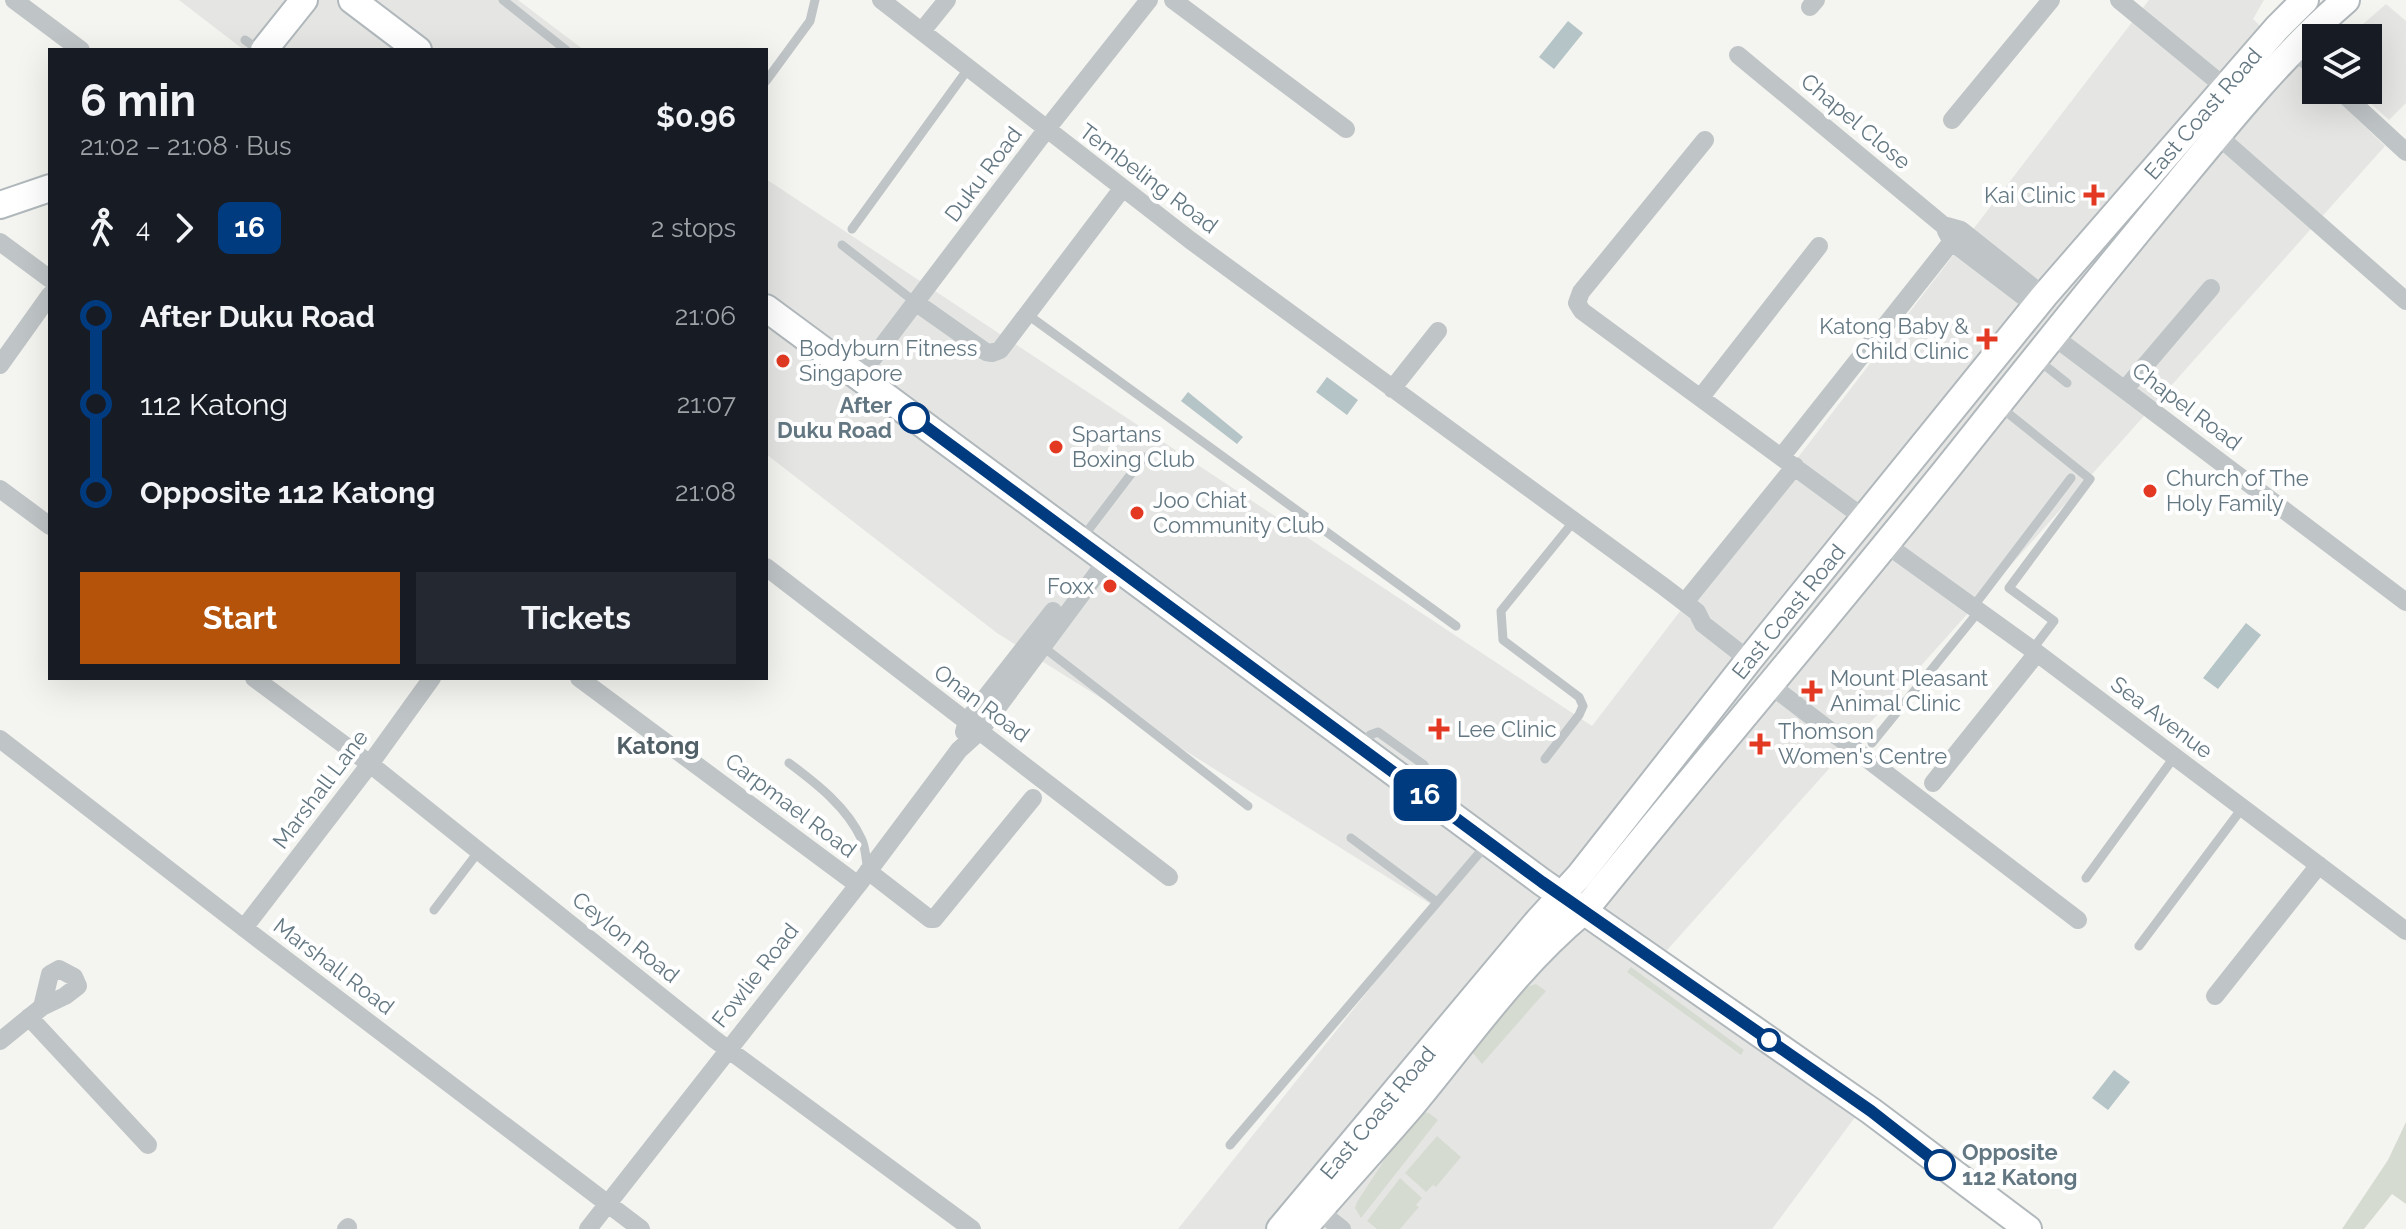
<!DOCTYPE html>
<html lang="en">
<head>
<meta charset="utf-8">
<style>
	:root { --surface:#171b24; --page:#242831; --text:#f1f3f6; --muted:#9ea1a6; --accent:#b45309 }
	body { margin:0; font-family:Raleway,sans-serif; background:var(--page); color:var(--text); height:100vh; display:flex; flex-direction:column; font-size:30px; white-space:nowrap }
	* { box-sizing:border-box; margin:0 }
	p { font-size:26px; color:var(--muted) }
	.icon { flex:none; width:44px; height:44px; fill:none; stroke:currentColor; stroke-width:2; stroke-linecap:round; stroke-linejoin:round }
	.map { position:relative; flex:1; overflow:hidden }
	.drawer { position:absolute; left:48px; top:48px; width:720px; height:632px; display:flex; flex-direction:column; background:var(--surface); border-radius:0px; box-shadow:0 8px 32px #0002 }
	.drawer>* { flex:none }
	.badge { padding:0 16px; border-radius:12px; font-size:28px; line-height:52px }
	.fabs { position:absolute; left:2302px; top:24px; display:grid; gap:16px }
	.fabs a { display:grid; place-items:center; width:80px; height:80px; border-radius:0px; background:var(--surface); box-shadow:0 8px 32px #0002; font-size:40px }
	.map>.badge { position:absolute; translate:-50% -50%; box-shadow:0 0 0 4px #fff }
	.legs { display:flex; align-items:center; gap:12px; height:88px; padding:0 32px; font-size:26px }
	.legs p { margin-inline-start:auto }
	.head { display:flex; align-items:center; justify-content:space-between; height:136px; padding:0 32px }
	h1 { font-size:44px; font-weight:700; line-height:60px }
	.action { display:flex; gap:16px; margin-top:auto; padding:16px 32px }
	.action a { flex:1; height:92px; border-radius:0px; background:var(--accent); color:#fff; font-size:32px; font-weight:700; line-height:92px; text-align:center }
	.action a+a { background:var(--page); color:var(--text) }
	ul { padding:0 32px; list-style:none }
	li { display:flex; align-items:center; gap:28px; height:88px; font-size:30px }
	li i { display:grid; place-items:center; width:12px; height:100%; margin:0 10px; background:currentColor }
	li i::after { content:''; width:20px; height:20px; margin:-10px; border:6px solid; border-radius:50%; background:var(--surface) }
	li p { margin-inline-start:auto }
	li:first-child i { background:linear-gradient(#0000 50%,currentColor 0) }
	li:last-child i { background:linear-gradient(currentColor 50%,#0000 0) }
	.map>svg:first-child { display:block }
	.built { fill:#e5e6e4 }
	.green { fill:#d6dbd1 }
	.water { fill:#b5c4c6 }
	.lines { fill:none; stroke-linecap:round; stroke-linejoin:round }
	.secondary-casing { stroke:#b1b8bb; stroke-width:30 }
	.lane { stroke:#bfc4c6; stroke-width:9 }
	.street { stroke:#bfc4c6; stroke-width:18 }
	.secondary { stroke:#fff; stroke-width:26 }
	.line-1-casing { stroke:#fff; stroke-width:18 }
	.line-1 { stroke:#003b80; stroke-width:12 }
	.poi-dot { fill:#e33922; stroke:#fff; stroke-width:3 }
	.stop-1-dot { fill:#fff; stroke:#003b80; stroke-width:4 }
	.labels { text-anchor:middle; stroke-width:8; stroke-linejoin:round; paint-order:stroke }
	.street-label { font-size:22px; fill:#637782; stroke:#fff }
	.poi-label { font-size:22px; fill:#637782; stroke:#fff; text-anchor:start }
	.stop-label { font-size:22px; font-weight:bold; fill:#637782; stroke:#fff; text-anchor:end }
	.neighbourhood-label { font-size:24px; font-weight:bold; fill:#515f67; stroke:#fff }
</style>
</head>
<body>
<div class="map">
<svg width="2406" height="1229" viewBox="0 0 2406 1229">
	<rect width="100%" height="100%" fill="#f4f4f0"/>
	<path class="built" d="M179 0H518L584 50H244Z
		M2149 0H2264L2253 19 2316 80V90H2327L2385 146 1652 967 1867 1101 1772 1229H1178L1435 907 997 633 766 454V179L1592 726Z
		M2386 4 2406 21V103L2389 120 2356 90H2368V38H2347Z"/>
	<path class="green" d="M1631 967 1744 1050 1741 1055 1627 972Z
		M1536 984 1546 991 1482 1064 1473 1053V1045L1527 987Z
		M1423 1112 1429 1113 1438 1120 1361 1218 1355 1208 1357 1202 1383 1162 1389 1144Z
		M2406 1122V1204L2392 1194 2364 1229H2342L2388 1160Z
		M1437 1136 1461 1157 1436 1187 1433 1185 1426 1192 1405 1173Z
		M1400 1178 1422 1198 1416 1205 1419 1207 1400 1229H1377L1367 1221Z"/>
	<path class="water" d="M1568 21 1583 33 1554 69 1539 57Z
		M1327 377 1358 400 1347 415 1316 392Z
		M1188 392 1243 437 1237 444 1181 401Z
		M2246 623 2261 635 2218 689 2203 678Z
		M2114 1070 2130 1082 2108 1110 2092 1098Z"/>
	<g class="lines">
		<g class="secondary-casing">
			<g id="secondary">
				<path d="M352 0 418 50"/>
				<path d="M264 50 304 0"/>
				<path d="M0 205 50 188"/>
				<path d="M766 308 1542 882 1871 1111 2028 1229"/>
				<path id="s1" d="M1280 1229 1538 921 1580 875 1749 660 2044 296 2277 28 2305 0"/>
				<path d="M1303 1229C1339 1187 1377 1146 1413 1104 1468 1038 1517 966 1584 911 1711 753 1844 599 1970 440 2039 353 2108 267 2179 182 2230 120 2285 52 2346 0"/>
			</g>
		</g>
		<path class="lane" d="M503 0 566 50
			M245 40 259 50
			M766 81 810 21 815 0
			M852 229 968 69
			M842 245 915 302
			M1028 315 1456 626
			M2038 360 2067 383
			M1999 406 2090 479 2009 588 2054 621 2032 650
			M1083 537 1144 457
			M1973 607 2071 478
			M1042 646 1248 806
			M1872 743 1979 611
			M1362 745 1370 735 1378 732 1424 765 1427 772 1416 788
			M1545 759 1579 715 1583 706 1579 697 1503 640 1501 611 1574 521
			M789 763C817 784 847 807 862 840 866 849 866 861 868 871
			M1351 838 1437 902
			M2086 878 2175 756
			M434 910 479 851
			M2139 946 2243 807
			M1230 1145 1487 844"/>
		<path class="street" d="M14 0 81 50
			M881 0 1190 240 1663 586 1697 612 1703 624 1749 660
			M1173 0 1346 129
			M2119 0 2226 88
			M1810 7 1816 0
			M922 31 947 0
			M2295 50 2316 69
			M1738 55 1943 225 1961 230 2044 296
			M2339 90 2406 152
			M1952 120 2051 0
			M2217 135 2406 301
			M1705 140 1581 292 1577 303 1582 311 1864 518
			M1946 231 1952 242 2036 306
			M0 242 50 279
			M915 302 986 352 992 353 1000 350 1122 189
			M2053 336 2406 602
			M0 365 50 295
			M858 378 1046 130 1149 0
			M1392 389 1438 331
			M2125 389 2211 288
			M1701 397 1819 246
			M1782 456 1961 230
			M0 489 50 526
			M1887 545 2037 653 2406 931
			M766 567 1169 877
			M1685 602 1795 466
			M254 678 370 764 714 1039 972 1229
			M579 678 858 885
			M1769 684 2078 920
			M964 732 967 721 1053 611
			M0 739 244 928 641 1229
			M1933 783 2037 653
			M868 871 930 919H934L1033 798
			M244 928 370 764 432 678
			M2215 996 2319 865
			M29 1017 148 1145
			M0 1041 42 1007 65 996 78 986 74 977 59 969 50 974 42 1007
			M1319 1211 1342 1229
			M346 1229 348 1227
			M588 1229 858 885 959 750 980 731 1107 560"/>
		<use href="#secondary" class="secondary"/>
	</g>
	<g class="lines">
		<g class="line-1-casing">
			<path id="line-1" d="M914 418 1542 882 1871 1111 1940 1165"/>
		</g>
		<use href="#line-1" class="line-1"/>
	</g>
	<g class="poi-dot">
		<path d="M2090 183h8v8h8v8h-8v8h-8v-8h-8v-8h8z"/>
		<path d="M1983 327h8v8h8v8h-8v8h-8v-8h-8v-8h8z"/>
		<circle cx="783" cy="361" r="8"/>
		<circle cx="1056" cy="447" r="8"/>
		<circle cx="2150" cy="491" r="8"/>
		<circle cx="1137" cy="513" r="8"/>
		<circle cx="1110" cy="586" r="8"/>
		<path d="M1808 679h8v8h8v8h-8v8h-8v-8h-8v-8h8z"/>
		<path d="M1435 717h8v8h8v8h-8v8h-8v-8h-8v-8h8z"/>
		<path d="M1756 732h8v8h8v8h-8v8h-8v-8h-8v-8h8z"/>
	</g>
	<g class="stop-1-dot">
		<circle cx="914" cy="418" r="14"/>
		<circle cx="1769" cy="1040" r="10"/>
		<circle cx="1940" cy="1165" r="14"/>
	</g>
	<g class="labels">
		<g class="street-label">
			<text dy="8" stroke="none"><textPath href="#s1" startOffset="1448">East Coast Road</textPath></text>
			<text transform="translate(1856 121) rotate(40)" y="8">Chapel Close</text>
			<text transform="translate(983 174) rotate(-53)" y="8">Duku Road</text>
			<text transform="translate(1149 178) rotate(37)" y="8">Tembeling Road</text>
			<text transform="translate(2187 406) rotate(37)" y="8">Chapel Road</text>
			<text dy="8" stroke="none"><textPath href="#s1" startOffset="800">East Coast Road</textPath></text>
			<text transform="translate(982 703) rotate(37)" y="8">Onan Road</text>
			<text transform="translate(2162 717) rotate(37)" y="8">Sea Avenue</text>
			<text transform="translate(320 789) rotate(-53)" y="8">Marshall Lane</text>
			<text transform="translate(791 805) rotate(37)" y="8">Carpmael Road</text>
			<text transform="translate(626 937) rotate(39)" y="8">Ceylon Road</text>
			<text transform="translate(334 966) rotate(37)" y="8">Marshall Road</text>
			<text transform="translate(755 975) rotate(-52)" y="8">Fowlie Road</text>
			<text dy="8" stroke="none"><textPath href="#s1" startOffset="152">East Coast Road</textPath></text>
		</g>
		<g class="poi-label">
			<text x="2076" y="203" text-anchor="end">Kai Clinic</text>
			<text x="1969" y="334" text-anchor="end">Katong Baby &amp;<tspan x="1969" dy="25">Child Clinic</tspan></text>
			<text x="799" y="356">Bodyburn Fitness<tspan x="799" dy="25">Singapore</tspan></text>
			<text x="1072" y="442">Spartans<tspan x="1072" dy="25">Boxing Club</tspan></text>
			<text x="2166" y="486">Church of The<tspan x="2166" dy="25">Holy Family</tspan></text>
			<text x="1153" y="508">Joo Chiat<tspan x="1153" dy="25">Community Club</tspan></text>
			<text x="1094" y="594" text-anchor="end">Foxx</text>
			<text x="1830" y="686">Mount Pleasant<tspan x="1830" dy="25">Animal Clinic</tspan></text>
			<text x="1457" y="737">Lee Clinic</text>
			<text x="1778" y="739">Thomson<tspan x="1778" dy="25">Women's Centre</tspan></text>
		</g>
		<g class="stop-label">
			<text x="892" y="413">After<tspan x="892" dy="25">Duku Road</tspan></text>
			<text x="1962" y="1160" text-anchor="start">Opposite<tspan x="1962" dy="25">112 Katong</tspan></text>
		</g>
		<g class="neighbourhood-label">
			<text x="658" y="754">Katong</text>
		</g>
	</g>
</svg>
<div class="fabs">
<a><svg class="icon" aria-label="layers" viewBox="0 0 24 24"><path d="M12 4l9 5-9 5-9-5zM3 14l9 5 9-5"/></svg></a>
</div>
<b class="badge" style="left:1425px;top:795px;background:#003b80;color:#fff">16</b>
<section class="drawer">
<div class="head"><div><h1>6 min</h1><p>21:02 – 21:08 · Bus</p></div><b>$0.96</b></div>
<div class="legs"><svg class="icon" aria-label="walk" viewBox="0 0 24 24"><circle cx="13" cy="4" r="2"/><path d="M13 8l-2 6 4 7M11 14l-3 7M7 12l3-4h3l4 4"/></svg>4<svg class="icon" aria-label="forward" viewBox="0 0 24 24"><path d="M9 5l7 7-7 7"/></svg><b class="badge" style="background:#003b80;color:#fff">16</b><p>2 stops</p></div>
<ul>
<li><i style="color:#003b80"></i><b>After Duku Road</b><p>21:06</p></li>
<li><i style="color:#003b80"></i><span>112 Katong</span><p>21:07</p></li>
<li><i style="color:#003b80"></i><b>Opposite 112 Katong</b><p>21:08</p></li>
</ul>
<div class="action"><a>Start</a><a>Tickets</a></div>
</section>
</div>
</body>
</html>
